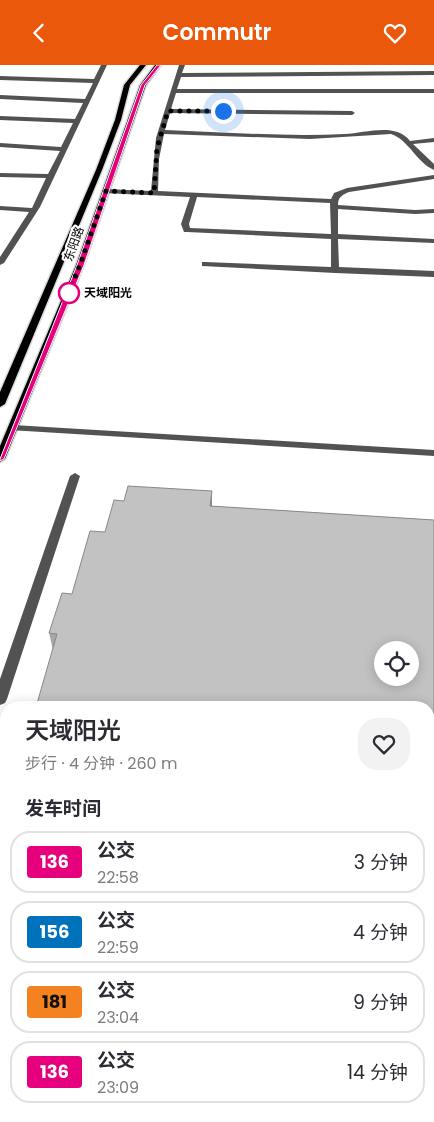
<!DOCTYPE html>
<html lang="zh">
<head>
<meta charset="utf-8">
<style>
	:root { --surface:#fff; --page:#f2f2f3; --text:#2b2b33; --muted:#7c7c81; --line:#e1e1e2; --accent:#ea580c }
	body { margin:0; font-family:Poppins,"Noto Sans SC",sans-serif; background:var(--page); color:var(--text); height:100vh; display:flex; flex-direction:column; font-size:19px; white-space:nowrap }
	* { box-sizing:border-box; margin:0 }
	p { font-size:16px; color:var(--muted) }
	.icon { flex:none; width:28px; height:28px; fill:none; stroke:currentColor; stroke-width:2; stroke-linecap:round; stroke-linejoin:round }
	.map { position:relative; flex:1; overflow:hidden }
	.details { position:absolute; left:0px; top:636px; width:435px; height:421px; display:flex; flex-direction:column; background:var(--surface); border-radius:20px 20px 0 0; box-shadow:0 2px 12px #0003 }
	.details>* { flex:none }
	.badge { padding:0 10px; border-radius:4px; font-size:18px; line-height:32px }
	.buttons { position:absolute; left:374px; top:576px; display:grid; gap:10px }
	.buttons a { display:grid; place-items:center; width:45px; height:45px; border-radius:50%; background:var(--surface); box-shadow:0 2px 12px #0003; font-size:25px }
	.you { position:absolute; width:25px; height:25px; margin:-12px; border:4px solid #fff; border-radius:50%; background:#1a73e8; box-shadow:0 0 0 8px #1a73e833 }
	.map>.badge { position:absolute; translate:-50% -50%; box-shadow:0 0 0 2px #fff }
	h2 { padding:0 25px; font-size:19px; line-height:45px }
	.round { display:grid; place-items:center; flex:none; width:52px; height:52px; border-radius:20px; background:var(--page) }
	.overview { display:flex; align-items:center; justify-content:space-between; height:85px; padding:0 25px }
	h1 { font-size:24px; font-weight:600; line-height:38px }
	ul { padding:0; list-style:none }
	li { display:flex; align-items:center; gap:15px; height:62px; margin:0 10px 8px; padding:0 15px; border:2px solid var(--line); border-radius:20px }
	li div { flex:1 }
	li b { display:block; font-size:19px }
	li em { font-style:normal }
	li .badge { min-width:55px; font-weight:700; text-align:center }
	header { display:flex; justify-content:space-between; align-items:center; height:65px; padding:0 25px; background:var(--accent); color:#fff; font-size:22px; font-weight:600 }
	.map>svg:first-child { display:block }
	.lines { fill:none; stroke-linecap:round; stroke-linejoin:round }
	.major-casing { stroke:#dbdbdb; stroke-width:3 }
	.minor { fill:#525252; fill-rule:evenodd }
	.major { fill:#000; fill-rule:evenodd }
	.wall { fill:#a7a7a7 }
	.shaded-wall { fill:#888 }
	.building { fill:#c2c2c2; stroke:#888; fill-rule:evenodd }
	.line { fill:#e6007e; stroke:#fff }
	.walk { stroke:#000; stroke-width:5; stroke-dasharray:0 9 }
	.stop-dot { fill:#fff; stroke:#e6007e; stroke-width:2.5 }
	.labels { text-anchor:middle; stroke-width:4.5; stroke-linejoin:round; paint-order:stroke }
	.far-street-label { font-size:12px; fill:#000; stroke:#fff }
	.far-stop-label { font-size:12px; font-weight:bold; fill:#000; stroke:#fff; text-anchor:start }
</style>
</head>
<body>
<header><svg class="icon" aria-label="back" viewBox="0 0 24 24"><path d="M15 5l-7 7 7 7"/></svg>Commutr<svg class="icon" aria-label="heart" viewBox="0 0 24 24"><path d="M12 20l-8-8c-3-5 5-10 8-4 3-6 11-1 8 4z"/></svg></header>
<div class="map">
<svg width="434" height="1057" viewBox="0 0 434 1057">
	<rect width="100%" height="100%" fill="#fff"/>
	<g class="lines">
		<g class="major-casing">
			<path id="major" d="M140 0H146L130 20 121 55 102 105 5 339 0 342V327L96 105 115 55 124 20Z
				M155 0H161L146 20 84 200 5 394 0 397V381L76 200 140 20Z"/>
		</g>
		<path class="minor" d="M101 0H107L40 142 4 198 0 200V192L29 147 0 145V141L32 143 46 113 0 112V108L48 109 60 86 0 82V78L61 82 73 58 0 55V51L75 54 83 38 0 34V30L85 34 93 18 0 15V11L94 14Z
			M179 0H185L182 8 434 6V10L181 12 177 24H434V28H176L171 44 352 46 355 48 352 50 170 48 165 65C225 67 285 72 345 69 365 68 396 57 410 76L434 73V77L413 79 434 99V105C416 97 409 75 391 69L310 74 164 69 159 94 158 126 331 134 334 128 347 123 434 110V114L349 127C342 130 338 132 338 140L415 145 434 144V148L415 149 338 144V169L434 174V178L338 174 339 202 434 206V212L335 208 202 201V197H205L331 202V174L187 167H184L181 159 190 132 103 128 102 126 106 124 151 126 156 73ZM197 132 330 138 331 169 190 163 189 159Z
			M13 360 434 385V391L9 365 8 363Z
			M75 408 80 411 7 634 5 638 0 640V614L70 411Z
			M0 774H6V788H0Z
			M429 807H434V823L429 822Z
			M322 1051H342L341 1057H321Z"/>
		<use href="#major" class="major"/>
	</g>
	<path class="wall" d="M212 426V441L434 455V749L429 748V642L53 585 49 568 72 529 105 467 124 436Z"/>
	<path class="shaded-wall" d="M212 426V442L210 441Z"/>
	<path class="building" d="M128 421 212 426 210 441 434 455V733H429V642H36L57 569 49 568 62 528 72 529 90 466 105 467 114 435 124 436ZM382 585H410V612H382Z"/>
	<path class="line" d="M157 0H161L145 20 84 200 4 394 0 396V394L77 200 141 20Z"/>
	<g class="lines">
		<path class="walk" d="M69 228 65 236 80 200 106 126 154 128 157 83 168 46H223"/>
	</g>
	<circle class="stop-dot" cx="69" cy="228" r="10"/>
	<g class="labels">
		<g class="far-street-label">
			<text transform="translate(74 179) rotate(-70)" y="4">东阳路</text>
		</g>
		<g class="far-stop-label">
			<text x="84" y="232">天域阳光</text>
		</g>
	</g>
</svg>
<div class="buttons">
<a><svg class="icon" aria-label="locate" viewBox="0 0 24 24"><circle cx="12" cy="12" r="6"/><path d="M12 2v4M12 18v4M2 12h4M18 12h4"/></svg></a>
</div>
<div class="you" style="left:223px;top:46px"></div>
<section class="details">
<div class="overview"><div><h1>天域阳光</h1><p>步行 · 4 分钟 · 260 m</p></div><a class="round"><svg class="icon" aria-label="heart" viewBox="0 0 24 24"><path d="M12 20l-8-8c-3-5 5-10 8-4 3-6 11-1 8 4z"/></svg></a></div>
<h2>发车时间</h2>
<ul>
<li><span class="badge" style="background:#e6007e;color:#fff">136</span><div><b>公交</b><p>22:58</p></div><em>3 分钟</em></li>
<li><span class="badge" style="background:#0072bc;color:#fff">156</span><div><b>公交</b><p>22:59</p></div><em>4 分钟</em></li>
<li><span class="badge" style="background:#f58220;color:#111">181</span><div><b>公交</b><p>23:04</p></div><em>9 分钟</em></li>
<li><span class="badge" style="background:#e6007e;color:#fff">136</span><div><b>公交</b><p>23:09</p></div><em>14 分钟</em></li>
</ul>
</section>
</div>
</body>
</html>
